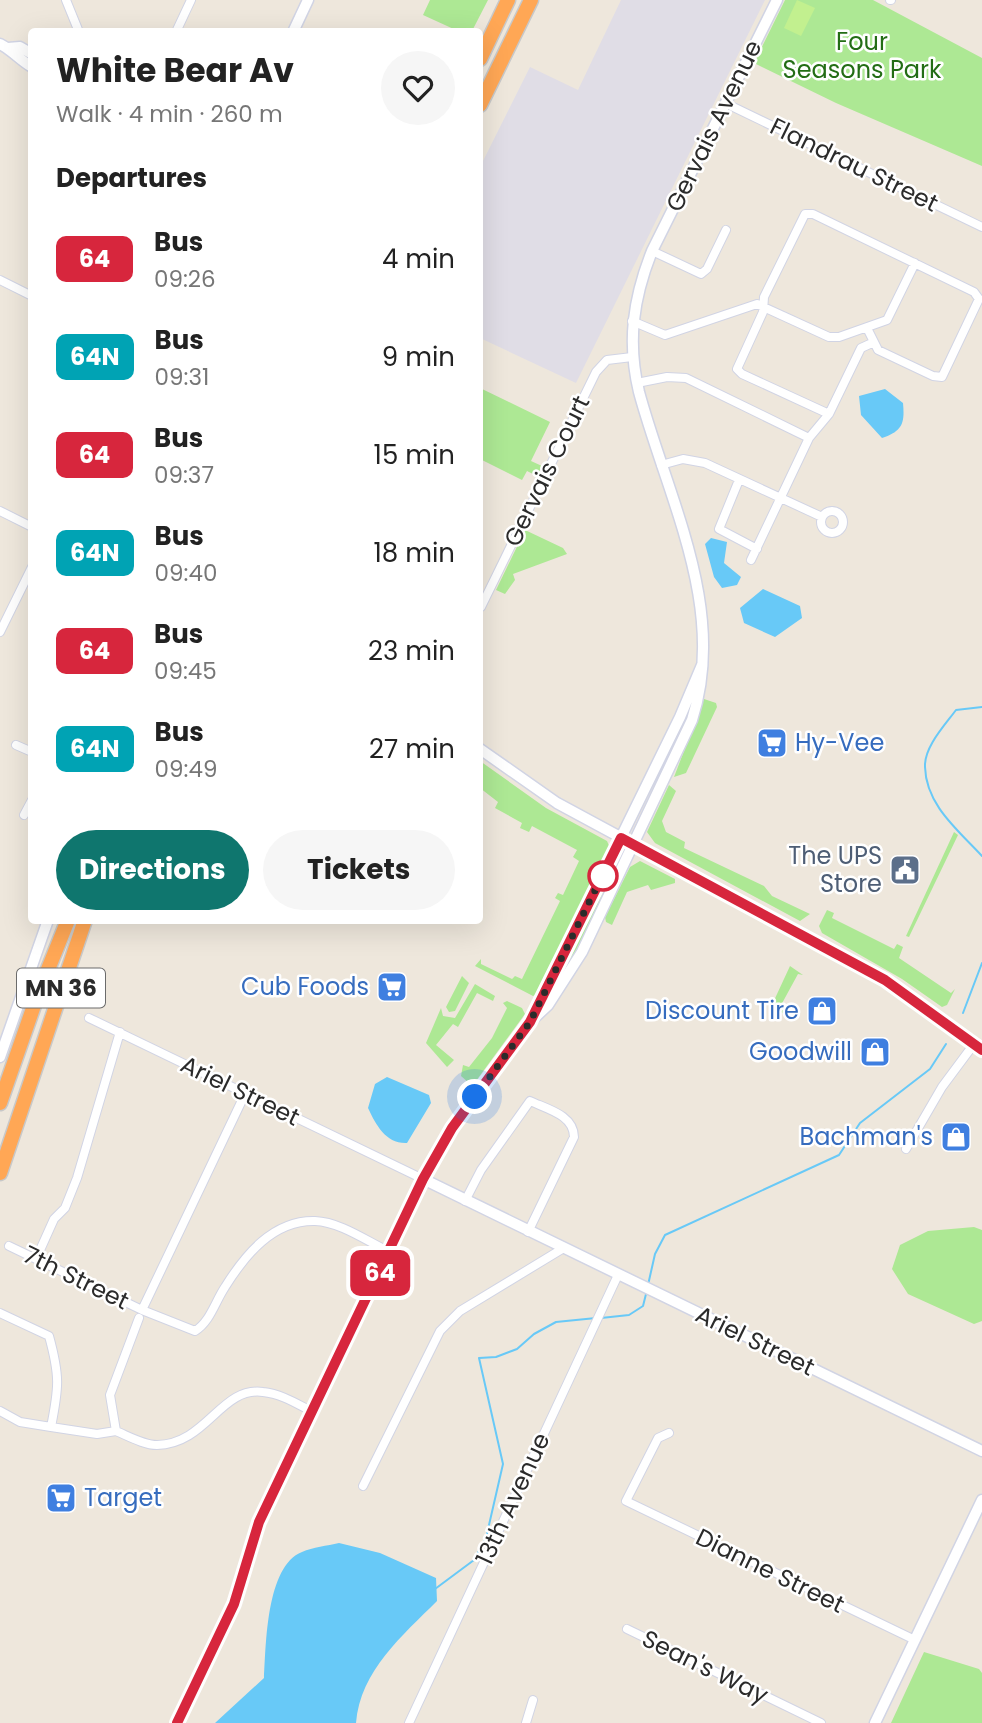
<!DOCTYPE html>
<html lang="en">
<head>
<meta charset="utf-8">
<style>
	:root { --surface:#fff; --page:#f6f6f6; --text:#222; --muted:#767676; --accent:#0f766e }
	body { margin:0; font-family:Poppins,sans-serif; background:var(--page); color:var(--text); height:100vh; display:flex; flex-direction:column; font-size:26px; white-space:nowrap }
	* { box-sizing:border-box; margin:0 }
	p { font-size:23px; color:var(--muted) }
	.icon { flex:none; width:38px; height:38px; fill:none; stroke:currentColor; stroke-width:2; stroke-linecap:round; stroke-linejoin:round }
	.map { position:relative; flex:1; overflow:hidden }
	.drawer { position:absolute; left:28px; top:28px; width:455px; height:896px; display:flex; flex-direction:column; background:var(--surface); border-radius:7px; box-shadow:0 7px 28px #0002 }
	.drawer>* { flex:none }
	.badge { padding:0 14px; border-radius:10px; font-size:24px; line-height:46px }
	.you { position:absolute; width:35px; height:35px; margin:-18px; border:5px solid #fff; border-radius:50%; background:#1a73e8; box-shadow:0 0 0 10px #1a73e833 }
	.map>.badge { position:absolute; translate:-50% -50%; box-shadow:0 0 0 4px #fff }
	h2 { padding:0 28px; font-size:26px; line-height:63px }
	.round { display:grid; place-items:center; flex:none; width:74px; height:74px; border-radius:37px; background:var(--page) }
	.summary { display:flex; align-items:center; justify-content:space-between; height:119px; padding:0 28px }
	h1 { font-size:33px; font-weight:700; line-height:52px }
	.cta { display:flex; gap:14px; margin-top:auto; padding:14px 28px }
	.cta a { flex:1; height:80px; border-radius:42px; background:var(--accent); color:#fff; font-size:28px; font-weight:700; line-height:80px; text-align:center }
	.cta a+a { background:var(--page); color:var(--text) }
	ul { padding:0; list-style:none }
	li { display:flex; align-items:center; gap:21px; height:98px; padding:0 28px }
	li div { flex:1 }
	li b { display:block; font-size:26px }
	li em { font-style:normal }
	li .badge { min-width:77px; font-weight:700; text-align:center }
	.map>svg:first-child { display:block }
	.industrial { fill:#e0dde6 }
	.green { fill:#ade894 }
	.pitch { fill:#c2f08f }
	.water { fill:#68c9f7 }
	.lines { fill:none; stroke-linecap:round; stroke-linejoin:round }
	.stream { stroke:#68c9f7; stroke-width:2 }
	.street-casing { stroke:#d1d4e4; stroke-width:10 }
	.secondary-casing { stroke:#d1d4e4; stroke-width:13 }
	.highway-casing { stroke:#c8c8c8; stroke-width:17 }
	.street { stroke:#fff; stroke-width:8 }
	.secondary { stroke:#fff; stroke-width:10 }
	.highway { stroke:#ffa755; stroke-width:14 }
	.line-casing { stroke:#fff; stroke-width:16 }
	.line { stroke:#d7263d; stroke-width:10 }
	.walk { stroke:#2b2b2b; stroke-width:7; stroke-dasharray:0 12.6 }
	.stop-dot { fill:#fff; stroke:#d7263d; stroke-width:3.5 }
	.labels { text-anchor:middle; stroke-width:5; stroke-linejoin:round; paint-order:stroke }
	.shield { fill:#fff; stroke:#6b6b6b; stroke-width:2 }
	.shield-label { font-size:23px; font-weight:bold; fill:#2b2b2b }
	.park-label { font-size:24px; fill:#236d15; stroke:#fff }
	.street-label { font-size:24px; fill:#2b2b2b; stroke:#fff }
	.shop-label { font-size:24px; fill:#366cbe; stroke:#fff; text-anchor:end }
	.service-label { font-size:24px; fill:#4e5e75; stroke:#fff; text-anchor:end }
</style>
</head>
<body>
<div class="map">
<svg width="982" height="1723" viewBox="0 0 982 1723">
	<rect width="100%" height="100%" fill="#eee7dc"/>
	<path class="industrial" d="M621 0H765L576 383 480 338V167L530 67 578 90Z"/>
	<path class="green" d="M430 0H488L472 31H458L423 15Z
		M785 0H873L982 58V166L836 103 754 63Z
		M480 388 550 422 531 461 542 466 537 476 527 471 522 480 480 459Z
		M525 530 563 548 567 554 513 574 515 580 505 594 496 590Z
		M704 699 716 703 717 707 686 773 674 777Z
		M480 761 546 808 607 841 610 848 553 970 538 994 533 996 475 966 481 959V964L512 979 515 976 522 979 560 901 555 898 558 893 563 895 579 861 573 857 577 850 532 826 529 832 520 828 522 823 495 808 498 802 480 788Z
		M669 785 676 791 662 821 666 832 685 842 684 848 764 886 772 896 810 914 800 921 655 843 647 832Z
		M954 832 958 835 909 937 906 936Z
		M620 852 579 950 555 985Z
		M640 861 675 879V883L651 890 648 885 627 892 612 925 606 922 605 917 630 867Z
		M827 910 834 913 832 918 894 949 897 944 903 947 899 958 951 993 955 989 947 1005 942 1007 902 979 822 933 819 926Z
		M790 966 803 975 798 974 780 1007 785 1010 783 1013 771 1007Z
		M462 976 469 983 455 1011 449 1012 446 1007Z
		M475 984 495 996 493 1001 477 993 458 1027 453 1024 436 1045 454 1060 447 1067 426 1043 441 1008 443 1016 455 1018Z
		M507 1001 522 1008 525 1014 476 1081 469 1083 461 1076 463 1065 469 1067 492 1038 507 1008 503 1003Z
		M974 1227 982 1230V1321L974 1324 908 1294 892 1269 900 1245 928 1231Z
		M924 1652 979 1669 982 1673V1723H891Z"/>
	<path class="pitch" d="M797 0 815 8 801 36 784 28Z"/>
	<path class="water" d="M885 389 903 403C905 424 902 431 882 438L861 415 859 396Z
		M711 538 727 542 724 563 741 577 737 585 722 588 714 577 705 544Z
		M763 589 800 606 802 618 775 637 744 623 740 608Z
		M387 1077 429 1095 431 1103 407 1143C386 1144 376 1125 368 1108L375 1084Z
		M339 1543 380 1553 436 1578 437 1601C403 1635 360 1671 356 1723H215L264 1678C266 1646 266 1566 302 1552 313 1547 327 1546 339 1543Z"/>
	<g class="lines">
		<path class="stream" d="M982 707 956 710C945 725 924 747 925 767 926 805 958 830 982 856
			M963 1013 982 963
			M648 1285 655 1254 665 1235 839 1155 860 1123 930 1069 946 1044
			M601 1318 629 1315 643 1306 646 1294
			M435 1589 474 1560 486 1538 503 1464 479 1358 496 1357 517 1349 534 1334 556 1322 596 1318"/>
		<g class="street-casing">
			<path id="street" d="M66 0 79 32
				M890 0H891
				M176 32 191 0
				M725 103 982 227
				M652 251 701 274 707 269 726 230
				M0 280 32 296
				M632 321 665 335 757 304 829 337H839L887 320 915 263
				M637 383 667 377 686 378 809 438
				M829 414 742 374 737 369 763 312 764 297 805 214H813L974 292 979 299 942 377 933 376 878 350 867 328
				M661 465 683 459 705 463 822 517
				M739 480 719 529 757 549
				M0 511 32 527
				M821 522a11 11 0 1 1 22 0a11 11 0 1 1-22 0Z
				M751 560 809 438 829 414 861 348 872 343
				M481 607 596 372 607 360 632 357
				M0 632 32 567
				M16 745 32 752
				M24 815 32 800
				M89 1018 423 1179
				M906 1149 942 1087 974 1044
				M465 1201 481 1170 530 1101C547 1109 574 1115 574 1137L528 1232
				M9 1246 142 1310 195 1331C210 1322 215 1302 225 1287 245 1255 273 1220 315 1221 341 1222 368 1242 390 1252
				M36 1259 54 1219 65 1208 77 1178 120 1032
				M142 1310 245 1094
				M0 1313 49 1336C60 1376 59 1387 51 1427L20 1422 0 1411
				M51 1427 97 1434 116 1431
				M116 1431C128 1436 144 1445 157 1445 207 1444 221 1386 263 1392 282 1394 297 1404 313 1412
				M116 1431 110 1395 139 1318
				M669 1433 658 1438 626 1501 915 1640
				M363 1486 440 1331 460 1311 562 1249
				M627 1629 821 1723
				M409 1723 618 1275
				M526 1723 533 1700"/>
		</g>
		<g class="secondary-casing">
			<path id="secondary" d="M293 32 308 0
				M0 44C12 50 20 60 32 67
				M8 48 20 47 32 54
				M480 749 557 803 885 980 982 1050
				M533 1017 680 717 702 665
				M0 1057 48 920
				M423 1179 982 1451
				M177 1723 235 1604 259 1522 423 1179 452 1127 530 1022 548 1005 582 952 692 720C728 609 668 499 639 392 627 342 633 299 652 251L777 0
				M875 1723 982 1500"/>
		</g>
		<g class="highway-casing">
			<path id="highway" d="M480 59 508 0
				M480 105 531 0
				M0 1103 38 994 68 920
				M0 1173 85 920"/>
		</g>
		<use href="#street" class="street"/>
		<use href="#secondary" class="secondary"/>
		<use href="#highway" class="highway"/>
	</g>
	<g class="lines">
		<g class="line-casing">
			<path id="line" d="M177 1723 234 1604 259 1522 423 1179 452 1128 530 1022 621 838 885 980 982 1050"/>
		</g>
		<use href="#line" class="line"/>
		<path class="walk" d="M475 1097 530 1022 605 870 603 876"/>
	</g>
	<defs>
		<g id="supermarket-square" transform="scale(1.575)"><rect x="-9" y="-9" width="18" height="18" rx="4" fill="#3f7fe0" stroke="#fff"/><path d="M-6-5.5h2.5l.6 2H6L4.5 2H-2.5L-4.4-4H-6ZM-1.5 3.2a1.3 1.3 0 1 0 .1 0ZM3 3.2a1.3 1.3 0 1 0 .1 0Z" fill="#fff"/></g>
		<g id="civic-square" transform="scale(1.575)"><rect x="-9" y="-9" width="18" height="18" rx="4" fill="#5c6f8a" stroke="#fff"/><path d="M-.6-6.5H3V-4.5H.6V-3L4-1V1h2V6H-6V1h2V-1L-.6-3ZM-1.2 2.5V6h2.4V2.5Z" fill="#fff"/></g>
		<g id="shop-square" transform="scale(1.575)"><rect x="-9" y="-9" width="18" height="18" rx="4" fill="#3f7fe0" stroke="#fff"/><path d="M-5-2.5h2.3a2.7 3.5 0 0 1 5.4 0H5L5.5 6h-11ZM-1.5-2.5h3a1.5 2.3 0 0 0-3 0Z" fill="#fff"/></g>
	</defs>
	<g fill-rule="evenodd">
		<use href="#supermarket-square" x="772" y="743"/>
		<use href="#civic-square" x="905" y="870"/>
		<use href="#supermarket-square" x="392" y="987"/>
		<use href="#shop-square" x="822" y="1011"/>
		<use href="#shop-square" x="875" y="1052"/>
		<use href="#shop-square" x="956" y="1137"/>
		<use href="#supermarket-square" x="61" y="1498"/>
	</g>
	<circle class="stop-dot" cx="603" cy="876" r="14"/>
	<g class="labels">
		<rect class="shield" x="17" y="968.5" width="88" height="39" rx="5"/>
		<g class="shield-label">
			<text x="61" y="996">MN 36</text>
		</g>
		<g class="park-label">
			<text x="862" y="50">Four<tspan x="862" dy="28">Seasons Park</tspan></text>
		</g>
		<g class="street-label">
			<text transform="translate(714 126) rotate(-64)" y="8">Gervais Avenue</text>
			<text transform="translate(854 165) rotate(26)" y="8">Flandrau Street</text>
			<text transform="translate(547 471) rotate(-64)" y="8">Gervais Court</text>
			<text transform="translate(240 1091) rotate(26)" y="8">Ariel Street</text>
			<text transform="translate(76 1278) rotate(26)" y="8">7th Street</text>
			<text transform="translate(755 1341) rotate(26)" y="8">Ariel Street</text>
			<text transform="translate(513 1499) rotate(-65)" y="8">13th Avenue</text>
			<text transform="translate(770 1571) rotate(26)" y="8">Dianne Street</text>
			<text transform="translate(705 1667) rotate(26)" y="8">Sean's Way</text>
		</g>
		<g class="shop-label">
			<text x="795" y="751" text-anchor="start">Hy-Vee</text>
			<text x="369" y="995">Cub Foods</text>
			<text x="799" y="1019">Discount Tire</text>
			<text x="852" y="1060">Goodwill</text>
			<text x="933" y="1145">Bachman's</text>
			<text x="84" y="1506" text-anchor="start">Target</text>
		</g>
		<g class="service-label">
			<text x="882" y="864">The UPS<tspan x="882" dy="28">Store</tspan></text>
		</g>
	</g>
</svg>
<div class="you" style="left:475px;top:1097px"></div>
<b class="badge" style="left:380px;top:1273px;background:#d7263d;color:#fff">64</b>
<section class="drawer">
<div class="summary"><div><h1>White Bear Av</h1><p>Walk · 4 min · 260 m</p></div><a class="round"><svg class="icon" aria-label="heart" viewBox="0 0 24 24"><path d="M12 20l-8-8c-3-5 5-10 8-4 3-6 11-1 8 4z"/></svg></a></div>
<h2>Departures</h2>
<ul>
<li><span class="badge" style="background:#d7263d;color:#fff">64</span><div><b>Bus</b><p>09:26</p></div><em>4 min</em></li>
<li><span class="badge" style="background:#00a3b4;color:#fff">64N</span><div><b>Bus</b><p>09:31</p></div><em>9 min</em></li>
<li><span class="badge" style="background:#d7263d;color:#fff">64</span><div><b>Bus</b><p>09:37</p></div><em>15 min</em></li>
<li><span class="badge" style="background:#00a3b4;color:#fff">64N</span><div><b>Bus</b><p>09:40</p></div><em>18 min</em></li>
<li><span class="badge" style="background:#d7263d;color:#fff">64</span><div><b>Bus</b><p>09:45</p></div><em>23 min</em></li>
<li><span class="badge" style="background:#00a3b4;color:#fff">64N</span><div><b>Bus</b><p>09:49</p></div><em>27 min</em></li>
</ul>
<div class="cta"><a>Directions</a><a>Tickets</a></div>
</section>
</div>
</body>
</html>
